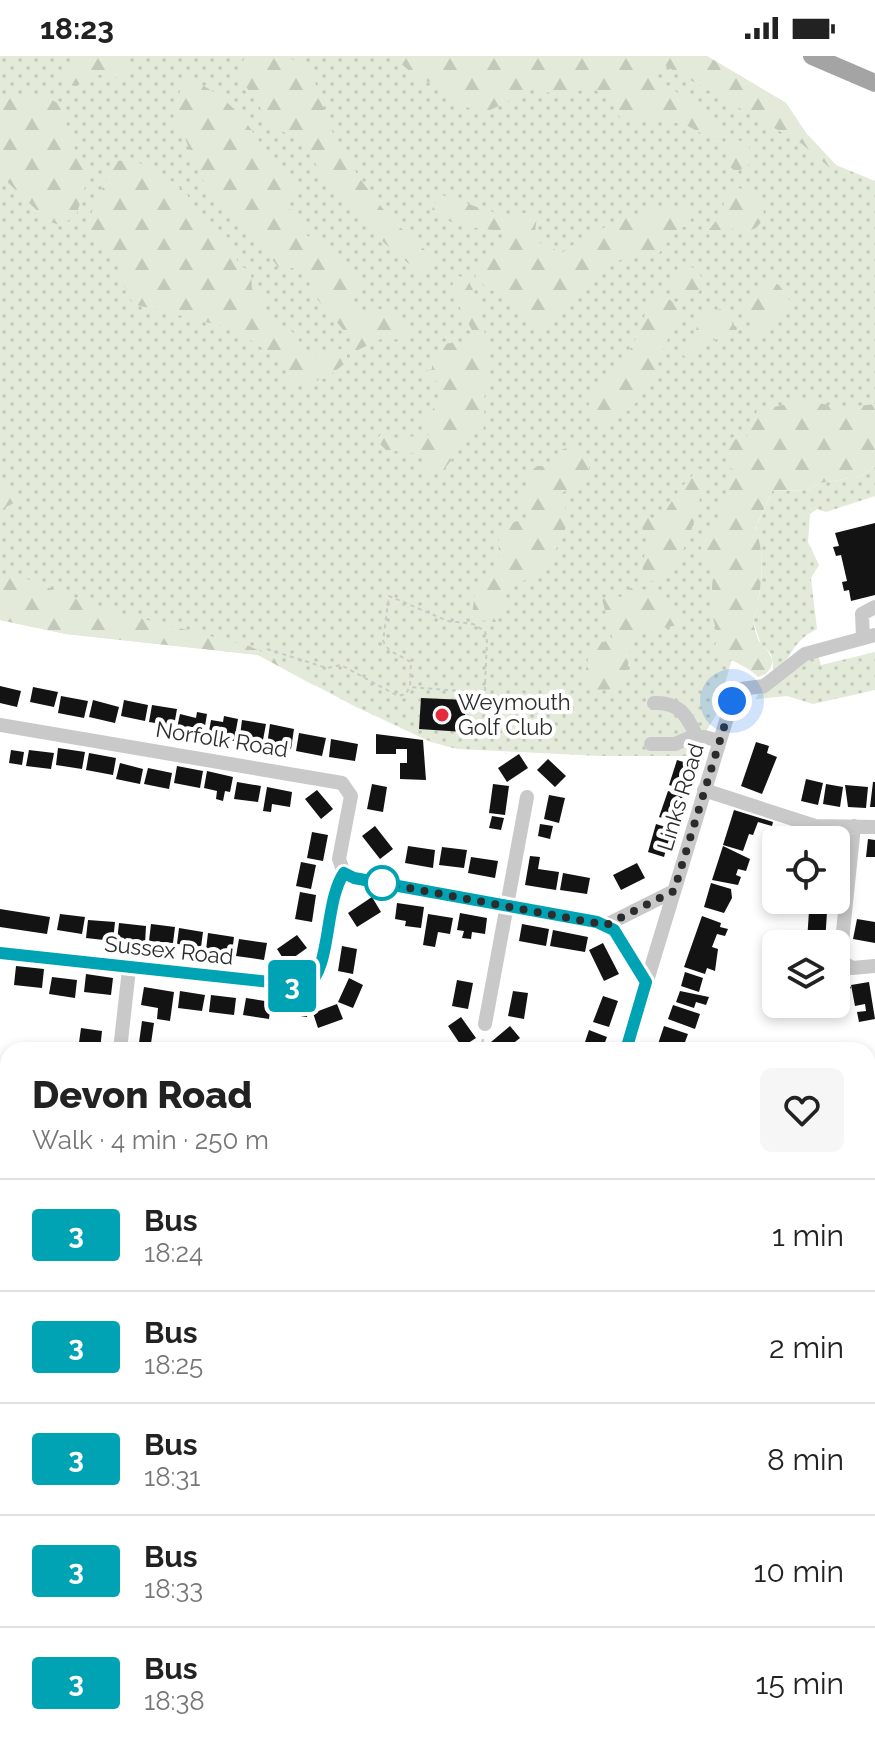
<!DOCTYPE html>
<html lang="en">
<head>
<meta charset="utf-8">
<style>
	:root { --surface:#fff; --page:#f6f6f6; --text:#222; --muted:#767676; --line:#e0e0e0 }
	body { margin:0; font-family:Raleway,sans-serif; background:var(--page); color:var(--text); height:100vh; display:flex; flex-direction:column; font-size:30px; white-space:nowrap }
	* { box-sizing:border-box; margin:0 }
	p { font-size:26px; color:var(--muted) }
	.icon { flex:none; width:44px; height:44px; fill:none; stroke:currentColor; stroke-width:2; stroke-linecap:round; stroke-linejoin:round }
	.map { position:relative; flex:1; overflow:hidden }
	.details { position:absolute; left:0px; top:986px; width:876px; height:712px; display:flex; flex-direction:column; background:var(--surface); border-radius:24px 24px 0 0; box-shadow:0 4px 12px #0003 }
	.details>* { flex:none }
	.badge { padding:0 16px; border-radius:6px; font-size:28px; line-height:52px }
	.buttons { position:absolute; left:762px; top:770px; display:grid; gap:16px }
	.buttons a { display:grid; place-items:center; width:88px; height:88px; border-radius:12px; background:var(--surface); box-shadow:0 4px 12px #0003; font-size:40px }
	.you { position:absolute; width:40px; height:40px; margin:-20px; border:6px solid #fff; border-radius:50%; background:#1a73e8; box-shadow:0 0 0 12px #1a73e833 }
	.map>.badge { position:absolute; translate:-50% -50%; box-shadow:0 0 0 4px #fff }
	.round { display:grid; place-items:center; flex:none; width:84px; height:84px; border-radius:12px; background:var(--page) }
	.summary { display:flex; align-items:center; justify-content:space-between; height:136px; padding:0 32px }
	h1 { font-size:38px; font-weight:800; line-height:60px }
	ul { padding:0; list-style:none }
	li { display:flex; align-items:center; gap:24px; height:112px; padding:0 32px; border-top:2px solid var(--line) }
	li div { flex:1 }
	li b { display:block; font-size:30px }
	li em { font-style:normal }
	li .badge { min-width:88px; font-weight:700; text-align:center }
	.status { display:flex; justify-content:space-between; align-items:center; height:56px; padding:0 40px; background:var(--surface); direction:ltr }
	.status svg { height:22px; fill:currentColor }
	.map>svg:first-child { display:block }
	.grass { fill:url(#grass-dots) }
	.forest { fill:url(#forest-firs) }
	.cemetery { fill:url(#cemetery-stones) }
	.garden { fill:#e3ead9 }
	.building { fill:#131313 }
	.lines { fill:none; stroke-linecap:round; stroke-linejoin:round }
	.path { stroke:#c9c9c9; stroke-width:2; stroke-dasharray:4 4; stroke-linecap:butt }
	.minor { stroke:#c9c9c9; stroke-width:14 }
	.major { stroke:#a4a4a4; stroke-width:18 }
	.line-casing { stroke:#fff; stroke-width:18 }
	.line { stroke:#00a3b4; stroke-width:12 }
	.walk { stroke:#2c2c2c; stroke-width:8; stroke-dasharray:0 14.4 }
	.poi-dot { fill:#e62b3f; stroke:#fff; stroke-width:3 }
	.stop-dot { fill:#fff; stroke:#00a3b4; stroke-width:4 }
	.labels { text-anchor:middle; stroke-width:8; stroke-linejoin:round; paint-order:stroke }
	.poi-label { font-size:22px; fill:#2c2c2c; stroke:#fff; text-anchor:start }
	.street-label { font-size:22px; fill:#2c2c2c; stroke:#fff }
</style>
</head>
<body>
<div class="status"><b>18:23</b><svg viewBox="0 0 49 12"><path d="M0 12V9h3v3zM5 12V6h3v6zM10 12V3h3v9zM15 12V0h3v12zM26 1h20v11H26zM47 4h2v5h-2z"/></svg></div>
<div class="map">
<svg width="875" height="1698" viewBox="0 0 875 1698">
	<defs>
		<pattern id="grass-dots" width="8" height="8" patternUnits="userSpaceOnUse" patternTransform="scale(2)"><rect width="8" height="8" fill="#e3ead9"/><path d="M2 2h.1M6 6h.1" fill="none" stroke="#c3c9ba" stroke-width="1.8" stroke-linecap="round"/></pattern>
		<pattern id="forest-firs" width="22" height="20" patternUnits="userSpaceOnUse" patternTransform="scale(2)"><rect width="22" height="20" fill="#e3ead9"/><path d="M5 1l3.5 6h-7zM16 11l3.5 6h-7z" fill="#c3c9ba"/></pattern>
		<pattern id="cemetery-stones" width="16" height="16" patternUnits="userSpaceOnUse" patternTransform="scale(2)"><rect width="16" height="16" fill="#e3ead9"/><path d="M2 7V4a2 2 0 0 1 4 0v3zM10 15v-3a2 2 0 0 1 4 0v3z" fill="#c3c9ba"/></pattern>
	</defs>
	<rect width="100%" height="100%" fill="#fff"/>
	<path class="grass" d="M0 0H707L786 47 806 77 836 109 875 125V405L754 431 741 571 716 659 691 700H600L457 693 431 686 356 651 258 599 66 578 0 564Z
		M875 410V440L826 456 817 453 810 458 808 486 819 509 811 522 817 573C789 587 794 603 774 615L771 598 761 588 753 565C761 541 767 497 755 474L772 435 807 434 821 427 861 420Z
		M875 596V634L813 648 787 640 756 643 758 637C787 627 793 608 818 599L821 609Z"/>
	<path class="forest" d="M75 0H125L130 18 126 23 93 18 77 30 68 29 63 20Z
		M246 0H284L297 5 313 20 329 70 360 123 390 162 436 204 430 217 421 218 369 174 360 157 322 119 306 91 263 62C260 34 227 28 246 0Z
		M392 0H707L786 47 806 77 836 109 830 112 802 88 664 9 657 22 721 68 724 74 720 82 712 83 682 67H663L648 61 621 63 608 42 591 31 563 40 534 33 484 57 463 50 440 28 420 24Z
		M189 24C216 32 240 56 255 79 259 84 261 90 265 95 278 109 290 114 296 132L287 150 303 168 307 180 321 182 359 229 350 245 359 259C379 248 397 251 407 275L403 284 383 282 354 296 351 283 312 237 306 213 278 211 246 169 226 155 201 122 185 82 172 67 182 27Z
		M25 38 43 39 63 50 70 85 86 111 88 121 77 157 62 170 48 165 0 119V45Z
		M730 81 748 88 754 106 736 116 728 109 730 103 725 84Z
		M133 104 162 117 186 137 200 159 232 185 238 208 251 216 252 233 262 241V258C274 269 289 270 299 282L298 292 308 300 341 293 347 298V306L326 322 289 333 283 323 288 312 254 286 222 270 133 248 121 222 122 210 90 183 86 169 115 105Z
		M730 130C747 132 765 143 764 163L756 172 744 177 738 171 710 182 708 175 723 156 725 135Z
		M442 139C470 146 499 165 529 156L537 160 534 184 562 197C584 178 668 135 693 159L688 170 679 172 659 197C602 200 580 226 548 272L540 273 514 249 476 224 475 217 500 193 507 176 462 170 431 158 434 148Z
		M670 226a16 16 0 1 1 32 0a16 16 0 1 1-32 0Z
		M457 220 465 221C482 240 490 298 488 325 487 333 483 341 484 349 484 360 486 363 483 374L469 381 442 416 431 419 424 416 427 404 422 398 386 394 376 384 382 377 396 382 429 379 422 369 444 337 441 327 427 322 425 316 432 313V299C447 283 453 287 471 287L474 278 450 233Z
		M765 222 779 229 793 249 792 255 779 257 756 280 742 252 758 239 760 225Z
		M656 242H668L683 255C653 299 660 346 600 372 565 350 618 313 630 294 640 278 643 254 656 242Z
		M727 250 730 265 737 272 734 279 710 285 688 303 683 299 682 292 695 279 699 262Z
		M804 344 843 352 875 348V410L861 420 821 427 807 434 772 435 755 473C767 497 761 541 753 565 754 571 756 579 759 585 766 595 780 603 766 618L758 621C746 608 725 605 715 590L718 580 711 555 713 511 701 501V482L717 468 734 415 727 408V390L732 383 745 384 757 355Z
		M577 389C589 397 591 404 588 419L558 440C582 463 552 506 530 521 523 526 514 529 507 532L496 566 477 564 472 559 476 529 498 511 499 481 514 466 533 461 531 454 516 443 527 428V419L537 410H555L561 394Z
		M699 412 704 417C699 457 689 490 666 524L651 525 642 518 647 480 638 466 646 461 659 465 679 434Z
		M0 430 18 438V445L0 454Z
		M0 518 20 520 93 550 249 590 314 620 315 630 258 599 66 578 0 564Z
		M631 532 654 535 684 568 632 578 625 633 582 634 591 588 613 584 602 543 609 539 621 541Z"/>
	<path class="cemetery" d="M875 1323V1475L868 1473V1324Z"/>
	<path class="garden" d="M875 1143V1307L868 1309V1144Z"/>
	<path class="building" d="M875 467V539L851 545 849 534 844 535 842 526 847 525 841 499 836 500 833 491 839 490 835 477Z
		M0 630 21 635 17 651 0 647Z
		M33 631 58 636 54 651 30 646Z
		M61 640 88 645 84 662 58 657Z
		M421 642 466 644 464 676 419 673Z
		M93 644 119 651 115 667 89 661Z
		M124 644 148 649 145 665 121 660Z
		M152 649 177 653 174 670 149 666Z
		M197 656 207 658 203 682 176 677 180 658 196 662Z
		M224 660 238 663 234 685 208 681 211 664 223 666Z
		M242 664 266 668 263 684 240 680Z
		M270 668 294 673 291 693 267 689Z
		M299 677 326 682 322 700 296 695Z
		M376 678 423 684 426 724 400 723V707H407V693H396V698H376Z
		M331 683 358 688 355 705 329 701Z
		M756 686 769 690 767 697 777 701 762 738 741 730Z
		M58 692 85 696 82 713 56 709Z
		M11 694 24 696 22 709 9 707Z
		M29 694 54 697 51 713 26 710Z
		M89 697 116 702 113 719 86 714Z
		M519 698 528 712 507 726 498 712Z
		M548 703 566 720 555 731 537 714Z
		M677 704 693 709 686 735 669 729Z
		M120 707 143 713 140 728 116 723Z
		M177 710 203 715 200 732 174 727Z
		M148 712 172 717 169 733 144 728Z
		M207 715 233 721 230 736 225 735 223 745 216 743 217 735 204 732Z
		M806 723 823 727 818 749 801 745Z
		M237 726 261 730 258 746 234 743Z
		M873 726H875V751H870Z
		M372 728 387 731 383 756 367 753Z
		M493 728 509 730 505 759 489 757Z
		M826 728 843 731 840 751 823 748Z
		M845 729 868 731 866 752 848 751Z
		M267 731 292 736 290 751 272 748 271 756 263 755Z
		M317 734 333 753 321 763 305 743Z
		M668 735 683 740 674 766 659 761Z
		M549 739 565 742 559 767 544 763Z
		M734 754 773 766 772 770 758 766 753 779 749 778 743 795 723 789Z
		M492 760 504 762 501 774 489 772Z
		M540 768 553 770 550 783 538 780Z
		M656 768 672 773 664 801 648 796Z
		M375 770 393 793 380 803 362 780Z
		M312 776 328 779 323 805 307 802Z
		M813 778 842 782V784H812Z
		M868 783 875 784V801H866Z
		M408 790 435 794 433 812 405 807Z
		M723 790 750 803 746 815 738 813 736 819 741 821 738 829 712 824Z
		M442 791 467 794 464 812 439 809Z
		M530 800 540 801 538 813 559 816 556 834 525 829Z
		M471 801 498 805 495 822 468 817Z
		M301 806 316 809 311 833 296 830Z
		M637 807 645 822 621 834 613 819Z
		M563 817 590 822 587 838 560 834Z
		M711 827 731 833 732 842 724 857 704 851Z
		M300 836 316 839 312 866 295 863Z
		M372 841 381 856 357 871 348 857Z
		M811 844H830L829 852 810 849Z
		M397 847 424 851 421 872 405 870 406 865 395 863Z
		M0 853 50 861 47 878 0 871Z
		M809 855 827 856 825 887 807 885Z
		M460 857 487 862 485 878 472 876 471 883 462 882 464 875 457 874Z
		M60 858 85 861 82 878 57 874Z
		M428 858 453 862 450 878 438 876 435 891 423 889Z
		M702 860 721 867 720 871 728 873 725 880 717 878 712 891 718 893 715 915 707 912 705 918 684 911Z
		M857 863 875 866V887L853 883Z
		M88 864 115 866 113 885 86 882Z
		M119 867 146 870 145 888 117 885Z
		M151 868 175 871 173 887 149 885Z
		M522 868 549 873 546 890 519 885Z
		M179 872 203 876 201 891 177 888Z
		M553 874 588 881 585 896 550 890Z
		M208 877 234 881 232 897 206 894Z
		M297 879 307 892 286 907 277 893Z
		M239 883 267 887 264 904 236 900Z
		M603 887 619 918 604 925 589 894Z
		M342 890 357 893 353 918 338 915Z
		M16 910 44 913 42 932 14 929Z
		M685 916 703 922 699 936 681 930Z
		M86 918 113 922 111 939 84 936Z
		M52 921 77 924 75 942 49 938Z
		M349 922 363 929 353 952 338 946Z
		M457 924 473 927 468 953 452 950Z
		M836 925 851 931 839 958 822 951 836 948Z
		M869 926 875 963 859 966 857 956 866 955 865 948 855 950 851 929Z
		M144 931 174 936 170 965 157 963 158 952 141 949Z
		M180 935 205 939 202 955 178 952Z
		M513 935 528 937 524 963 508 960Z
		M680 935 709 941 706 949 696 946 694 952 676 946Z
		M211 939 236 942 234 959 209 956Z
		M282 940 309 944 307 961 280 957Z
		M603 940 618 945 609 971 593 966Z
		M246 942 271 946 269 963 243 959Z
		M337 948 343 963 318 972 313 957Z
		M673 949 700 958 695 973 668 963Z
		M461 961 476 982 462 991 448 970Z
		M142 965 154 967 150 994H138Z
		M510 970 520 982 505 994H498L491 986Z
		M664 970 688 978 682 994H656Z
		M81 972 102 975 100 994H78Z
		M589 974 607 981 602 994H585L584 989Z
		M861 989V994H837V992Z
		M868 1092H873L875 1134 868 1135Z
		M8 1363V1380L0 1381V1364Z
		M8 1423V1441L0 1442V1424Z
		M868 1487 875 1489V1506L868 1504Z
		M868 1518 875 1519V1543L868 1540Z
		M868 1576 875 1579V1597L868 1593Z
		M0 1610H8V1627L0 1626Z
		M0 1673 8 1677V1687L0 1684Z
		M14 1690H56L66 1694 64 1698H33L34 1694Z
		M103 1690H156L175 1698H122Z
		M310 1690H335L331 1698H307Z
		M388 1690H419L416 1698Z
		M460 1690H472L492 1698H457Z
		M768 1690H776L797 1698H765Z
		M820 1690H842L839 1698H817Z"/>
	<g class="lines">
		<path class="path" d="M267 593 327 612 341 609 398 640 406 638 409 632
			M484 651 487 585 485 575 473 568 448 565 389 540 383 585 389 594 411 606 410 631 484 637
			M481 994 483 983
			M868 1337 875 1336
			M868 1359 875 1367
			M868 1444 875 1437
			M541 1690 562 1698
			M451 1698 454 1690"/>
		<path class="minor" d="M863 582 862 558 875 551
			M654 647C679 646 686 658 696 679L720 685
			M0 669 342 727 351 740 339 803 344 817
			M651 688H675L696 679
			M704 734 815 770 875 771
			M854 770 840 904 852 912 875 910
			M344 817 354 822 597 866 614 874 646 926
			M606 869 674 835
			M0 897 307 930C332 911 324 846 344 817
			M485 968 527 741
			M120 994 129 913
			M626 994 732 645 741 633 764 630 805 598 875 579
			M0 1065H8
			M868 1320 875 1319
			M0 1409 8 1407
			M868 1604 875 1607
			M0 1645 8 1642
			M0 1660 8 1664
			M0 1688 13 1698
			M73 1690 93 1698
			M269 1692 270 1690
			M185 1698 188 1690
			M361 1698 364 1690
			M575 1698 578 1690
			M807 1698 810 1690"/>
		<path class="major" d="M812 0 875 27"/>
	</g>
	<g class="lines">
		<g class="line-casing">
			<path id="line" d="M0 897 307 930C332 912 324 846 344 817L354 822 597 866 614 874 646 926 626 994"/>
		</g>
		<use href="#line" class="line"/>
		<path class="walk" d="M382 827 606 869 674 835 732 645"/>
	</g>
	<circle class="poi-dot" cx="442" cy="659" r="8"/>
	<circle class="stop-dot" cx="382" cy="827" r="16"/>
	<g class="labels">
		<g class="poi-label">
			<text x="458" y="654">Weymouth<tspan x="458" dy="25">Golf Club</tspan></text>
		</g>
		<g class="street-label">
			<text transform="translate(222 683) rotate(9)" y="8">Norfolk Road</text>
			<text transform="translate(680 741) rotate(-73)" y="8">Links Road</text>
			<text transform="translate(169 894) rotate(6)" y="8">Sussex Road</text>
		</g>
	</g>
</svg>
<div class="buttons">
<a><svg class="icon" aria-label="locate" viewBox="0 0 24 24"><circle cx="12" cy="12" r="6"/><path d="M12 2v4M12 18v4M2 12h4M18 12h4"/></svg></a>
<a><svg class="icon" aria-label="layers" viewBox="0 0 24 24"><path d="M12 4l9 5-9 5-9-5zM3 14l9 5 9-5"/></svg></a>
</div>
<div class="you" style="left:732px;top:645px"></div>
<b class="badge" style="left:292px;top:930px;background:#00a3b4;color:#fff">3</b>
<section class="details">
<div class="summary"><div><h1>Devon Road</h1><p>Walk · 4 min · 250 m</p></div><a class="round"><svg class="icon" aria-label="heart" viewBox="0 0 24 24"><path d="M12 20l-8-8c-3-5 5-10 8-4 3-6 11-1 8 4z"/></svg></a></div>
<ul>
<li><span class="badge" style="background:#00a3b4;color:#fff">3</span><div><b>Bus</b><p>18:24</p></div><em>1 min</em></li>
<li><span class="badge" style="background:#00a3b4;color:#fff">3</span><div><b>Bus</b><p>18:25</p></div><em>2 min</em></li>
<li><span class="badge" style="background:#00a3b4;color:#fff">3</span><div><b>Bus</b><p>18:31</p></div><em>8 min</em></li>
<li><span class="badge" style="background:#00a3b4;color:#fff">3</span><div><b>Bus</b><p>18:33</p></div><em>10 min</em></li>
<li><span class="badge" style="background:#00a3b4;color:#fff">3</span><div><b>Bus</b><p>18:38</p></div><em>15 min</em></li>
</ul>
</section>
</div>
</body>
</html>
